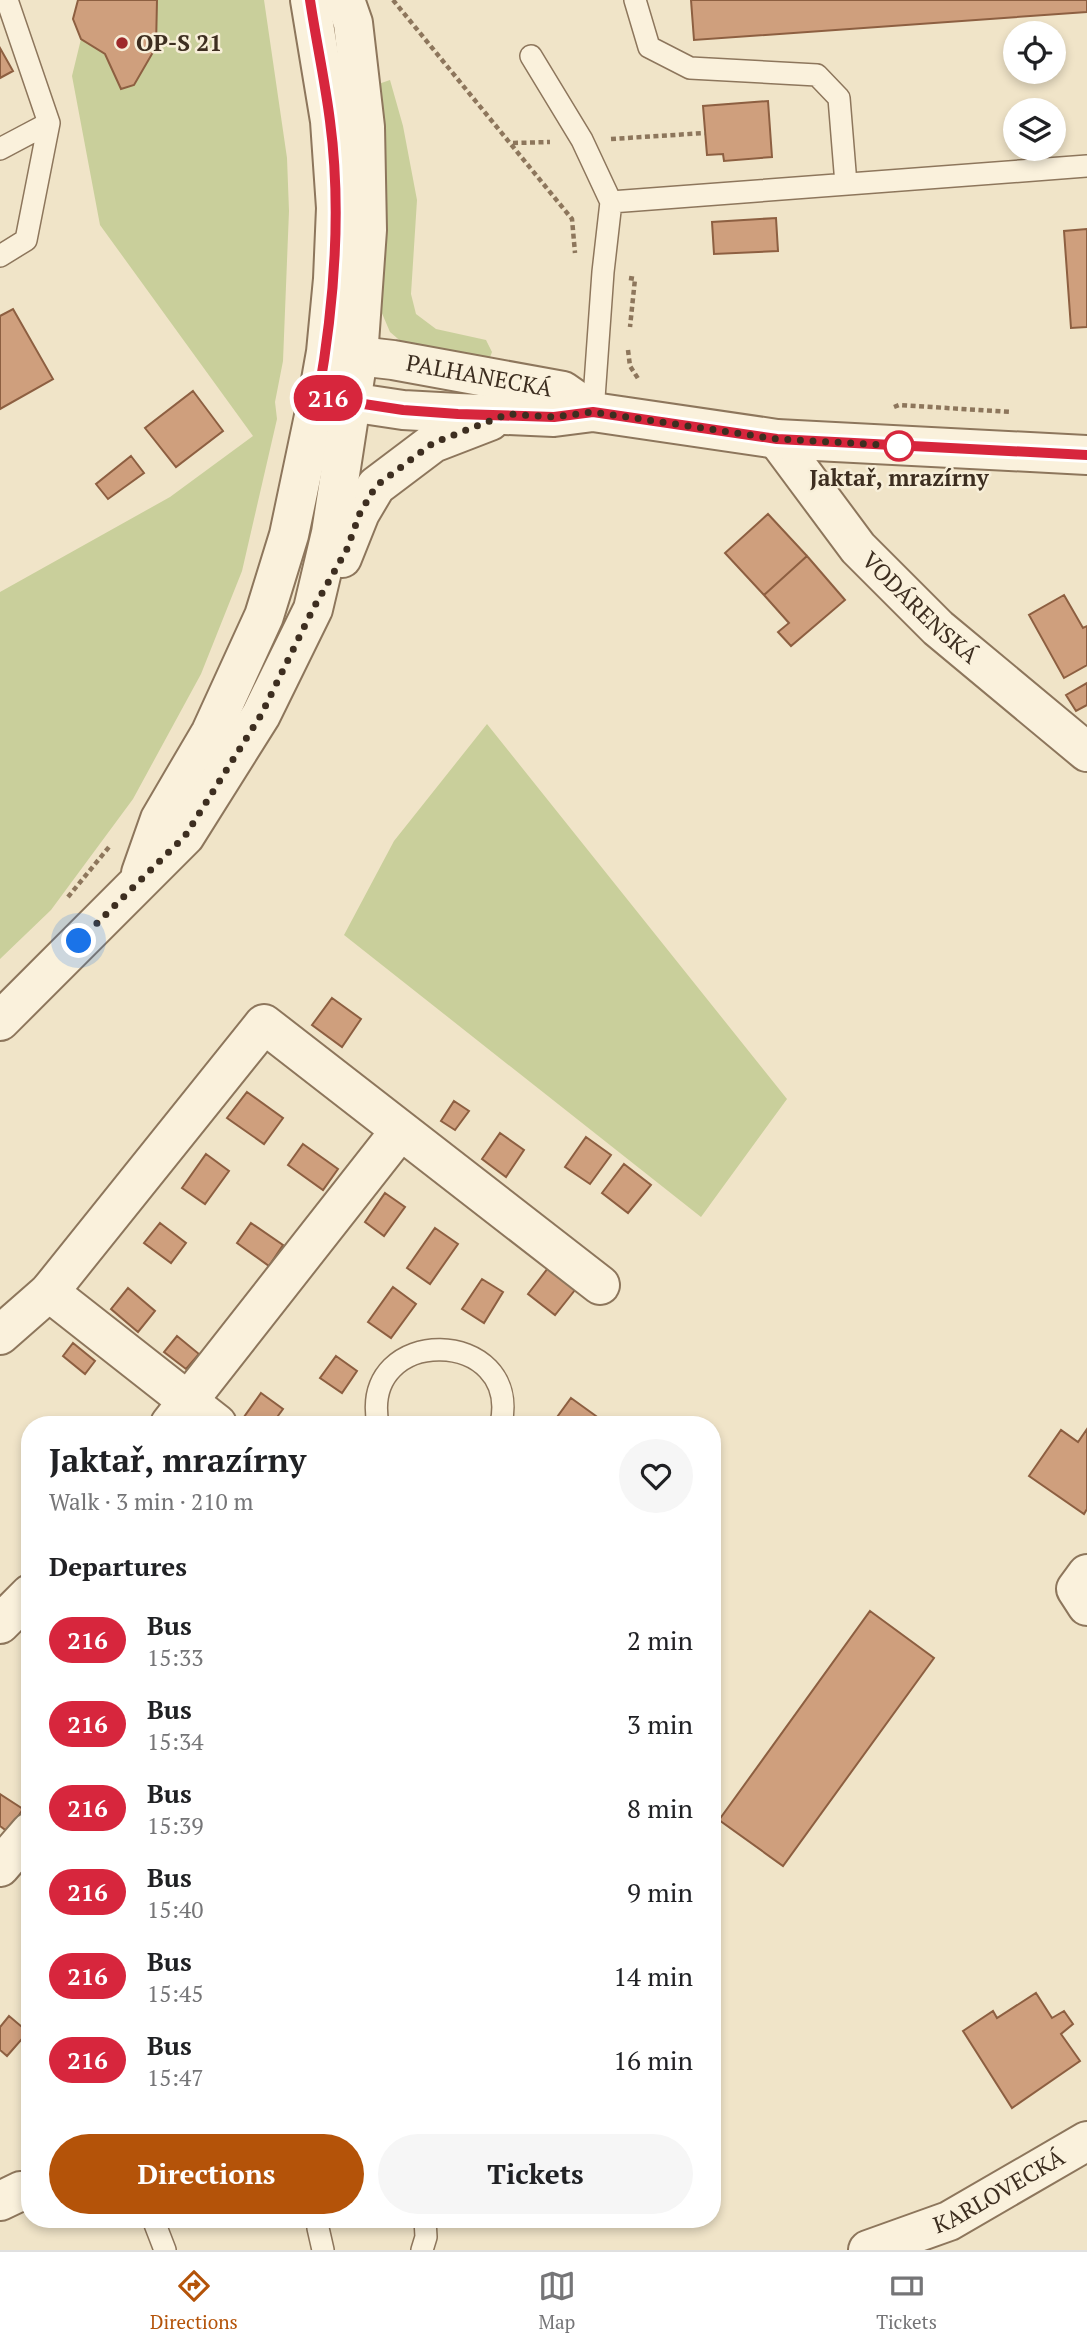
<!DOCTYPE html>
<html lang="en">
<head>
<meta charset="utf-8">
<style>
	:root { --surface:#fff; --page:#f6f6f6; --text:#202124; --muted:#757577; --line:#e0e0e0; --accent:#b45309 }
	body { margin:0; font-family:"PT Serif",serif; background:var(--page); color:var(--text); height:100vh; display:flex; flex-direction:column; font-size:26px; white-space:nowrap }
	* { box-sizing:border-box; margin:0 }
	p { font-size:23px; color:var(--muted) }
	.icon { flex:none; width:38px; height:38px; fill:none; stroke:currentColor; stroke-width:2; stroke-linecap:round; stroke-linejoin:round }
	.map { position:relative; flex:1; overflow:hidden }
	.details { position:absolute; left:21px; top:1416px; width:700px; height:812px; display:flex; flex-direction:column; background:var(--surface); border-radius:28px; box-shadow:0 4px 10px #0003 }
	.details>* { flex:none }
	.badge { padding:0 14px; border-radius:23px; font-size:24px; line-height:46px }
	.fabs { position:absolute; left:1003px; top:21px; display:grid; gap:14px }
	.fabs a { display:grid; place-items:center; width:63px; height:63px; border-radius:50%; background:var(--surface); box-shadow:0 4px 10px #0003; font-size:35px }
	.you { position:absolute; width:35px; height:35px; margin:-18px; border:5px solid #fff; border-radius:50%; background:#1a73e8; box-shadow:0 0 0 10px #1a73e833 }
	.map>.badge { position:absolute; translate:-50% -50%; box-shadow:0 0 0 4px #fff }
	h2 { padding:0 28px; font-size:26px; line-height:63px }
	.round { display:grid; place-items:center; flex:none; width:74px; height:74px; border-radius:37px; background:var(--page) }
	.headline { display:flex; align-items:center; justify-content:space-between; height:119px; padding:0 28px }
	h1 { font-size:33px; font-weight:700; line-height:52px }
	.cta { display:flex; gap:14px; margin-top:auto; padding:14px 28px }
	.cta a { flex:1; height:80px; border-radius:42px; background:var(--accent); color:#fff; font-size:28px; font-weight:700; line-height:80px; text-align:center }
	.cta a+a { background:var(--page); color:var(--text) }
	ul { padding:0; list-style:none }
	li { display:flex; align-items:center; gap:21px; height:84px; padding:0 28px }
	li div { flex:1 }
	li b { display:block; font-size:26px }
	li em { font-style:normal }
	li .badge { min-width:77px; font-weight:700; text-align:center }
	.menu { display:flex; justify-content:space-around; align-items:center; height:98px; border-top:2px solid var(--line); background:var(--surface); font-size:19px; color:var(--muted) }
	.menu a { display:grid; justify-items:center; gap:4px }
	.menu .active { color:var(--accent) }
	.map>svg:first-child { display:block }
	.green { fill:#c9cf9b }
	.building { fill:#cf9f7d; stroke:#8d5f41; stroke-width:2 }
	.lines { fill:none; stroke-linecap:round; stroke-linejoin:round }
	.service-casing { stroke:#8d765c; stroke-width:24 }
	.minor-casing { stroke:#8d765c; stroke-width:42 }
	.tertiary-casing { stroke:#8d765c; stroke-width:42 }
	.path { stroke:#8d765c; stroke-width:4.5; stroke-dasharray:5 3.5; stroke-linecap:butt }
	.service { stroke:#faf1dc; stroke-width:21 }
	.minor { stroke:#faf1dc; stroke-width:38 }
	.tertiary { stroke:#faf1dc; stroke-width:38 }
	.line-casing { stroke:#fff; stroke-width:16 }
	.line { stroke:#d7263d; stroke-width:10 }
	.walk { stroke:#3d2e20; stroke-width:7; stroke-dasharray:0 12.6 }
	.poi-dot { fill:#9e2a2b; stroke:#f7eed8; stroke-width:2.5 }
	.stop-dot { fill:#fff; stroke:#d7263d; stroke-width:3.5 }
	.labels { text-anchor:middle; stroke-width:5; stroke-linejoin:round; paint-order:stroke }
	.poi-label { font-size:23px; font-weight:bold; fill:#3d2e20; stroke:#f7eed8; text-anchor:start }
	.street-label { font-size:23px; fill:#3d2e20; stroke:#f7eed8 }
	.stop-label { font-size:23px; font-weight:bold; fill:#3d2e20; stroke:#f7eed8 }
</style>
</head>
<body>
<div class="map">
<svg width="1087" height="2250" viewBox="0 0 1087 2250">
	<rect width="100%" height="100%" fill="#f0e4c8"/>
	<path class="green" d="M157 0H264L287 158 289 211 283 361 275 402 277 419 242 571 201 674 133 799 51 910 0 959V592L170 497 253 436 100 225 72 76 81 39 105 54 121 89 156 47Z
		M390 80 403 126 417 200 411 294 416 314 436 329 486 340 492 352 487 365 404 344 390 332 378 304 367 88Z
		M487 724 787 1099 701 1217 344 935 394 841Z"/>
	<path class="building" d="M78 0H157L156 47 134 85 121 89 105 54 81 39 73 19Z
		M691 0H1087V12L694 40Z
		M0 48 13 71 0 78Z
		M768 101 772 157 724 161 723 154 707 155 703 106Z
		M776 218 778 251 714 254 712 222Z
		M1087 229V327L1071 328 1064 231Z
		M13 309 53 379 0 409V316Z
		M193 391 223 431 176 467 145 428Z
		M131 456 144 473 108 499 96 484Z
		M768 514 807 556 764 595 725 553Z
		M807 556 845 600 791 646 778 632 789 623 764 595Z
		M1064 595 1083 628 1087 626V665L1064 678 1029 615Z
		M1087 683V705L1076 711 1066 695Z
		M332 998 361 1019 342 1047 312 1025Z
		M247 1092 283 1118 264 1144 227 1118Z
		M454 1101 469 1111 455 1130 441 1121Z
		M500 1133 524 1150 506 1177 482 1159Z
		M586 1137 611 1155 590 1184 565 1167Z
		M303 1144 338 1169 323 1190 288 1165Z
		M206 1154 229 1171 205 1204 182 1188Z
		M624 1164 651 1185 628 1213 602 1193Z
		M385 1193 405 1207 384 1236 365 1222Z
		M160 1223 186 1243 171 1263 144 1243Z
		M251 1223 283 1245 269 1266 237 1243Z
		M435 1228 458 1244 430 1284 407 1268Z
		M548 1268 575 1290 555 1315 528 1294Z
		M482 1279 503 1292 484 1323 462 1309Z
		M393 1287 416 1304 391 1338 368 1322Z
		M128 1288 155 1311 138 1332 111 1309Z
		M177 1336 199 1354 186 1369 164 1352Z
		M73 1343 95 1361 85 1374 63 1356Z
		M336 1356 357 1371 342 1393 320 1378Z
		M261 1393 283 1409 272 1424H239Z
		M571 1398 607 1424H552Z
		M1087 1429V1509L1084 1514 1029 1476 1061 1430 1078 1442Z
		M870 1611 934 1658 783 1866 719 1820Z
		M0 1794 23 1809 8 1832 0 1826Z
		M1036 1993 1052 2018 1064 2011 1073 2024 1061 2034 1080 2061 1012 2108 963 2031 993 2011 997 2018Z
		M9 2016 28 2032 7 2056 0 2050V2027Z"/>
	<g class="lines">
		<g class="service-casing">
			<path id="service" d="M635 0 649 47 690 68 817 75 839 98 846 184
				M531 56 582 140 611 202 603 272 593 412
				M0 149 49 123 7 0
				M611 202 1087 166
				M0 256 26 240 49 123
				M378 1424C359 1323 522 1327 501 1424
				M153 2219 165 2250
				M319 2219 318 2228 323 2250
				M422 2250 426 2237 425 2219"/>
		</g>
		<g class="minor-casing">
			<g id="minor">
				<path id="s1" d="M777 439 858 548 938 628 1087 752"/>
				<path d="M49 1292 217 1424"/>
				<path d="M0 1335 49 1292 264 1024 600 1285"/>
				<path d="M170 1424 400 1131"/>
				<path d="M1087 1574 1076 1589 1087 1606"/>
				<path d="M0 1624 30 1594"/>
				<path d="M0 1867 30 1832"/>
				<path d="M0 2201 21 2191"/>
				<path id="s2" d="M868 2250 949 2221 1087 2141"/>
			</g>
		</g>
		<g class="tertiary-casing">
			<g id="tertiary">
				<path id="s3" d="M332 353 393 360 563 391 593 412"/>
				<path d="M323 398 403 410 458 413 554 417 593 412 777 439 1087 455"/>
				<path d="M342 558 360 513 376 486 433 443 490 421"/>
				<path d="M141 873 160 819 211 732 264 616 289 535 318 397 326 352 333 279 336 208 330 121 310 0"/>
				<path d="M0 1021 185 836 261 715 313 609 331 533 358 357 367 230 365 127 353 23 345 0"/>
			</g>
		</g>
		<path class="path" d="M393 0 572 219 575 253
			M611 139 705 133
			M513 143 550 142
			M629 278 635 279 630 327
			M628 350 630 366 639 380
			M894 407 899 405 1011 412
			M68 897 109 847"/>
		<use href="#service" class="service"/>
		<use href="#minor" class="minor"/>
		<use href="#tertiary" class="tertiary"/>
	</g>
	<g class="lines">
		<g class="line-casing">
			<path id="line" d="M310 0C316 40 325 81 330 121 342 212 334 307 318 397L403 410 458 414 554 417 593 412 777 439 1087 455"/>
		</g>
		<use href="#line" class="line"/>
		<path class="walk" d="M79 941 185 836 261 715 313 609 347 549 360 513 376 486 433 443 508 414 554 417 593 412 777 439 905 446H899"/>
	</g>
	<circle class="poi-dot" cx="122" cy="43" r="7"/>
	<circle class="stop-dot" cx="899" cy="446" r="14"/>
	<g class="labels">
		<g class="poi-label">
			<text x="136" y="51">OP-S 21</text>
		</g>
		<g class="street-label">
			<text dy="8" stroke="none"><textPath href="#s3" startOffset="149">PALHANECKÁ</textPath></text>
			<text dy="8" stroke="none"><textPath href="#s1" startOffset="222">VODÁRENSKÁ</textPath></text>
			<text dy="8" stroke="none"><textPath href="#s2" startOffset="144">KARLOVECKÁ</textPath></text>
		</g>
		<g class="stop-label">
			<text x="899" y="486">Jaktař, mrazírny</text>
		</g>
	</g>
</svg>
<div class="fabs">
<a><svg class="icon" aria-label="locate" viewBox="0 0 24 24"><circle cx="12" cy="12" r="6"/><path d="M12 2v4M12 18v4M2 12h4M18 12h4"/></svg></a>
<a><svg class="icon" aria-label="layers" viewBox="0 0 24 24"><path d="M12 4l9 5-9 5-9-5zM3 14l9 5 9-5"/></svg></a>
</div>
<div class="you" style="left:79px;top:941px"></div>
<b class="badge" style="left:328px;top:398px;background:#d7263d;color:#fff">216</b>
<section class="details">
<div class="headline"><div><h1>Jaktař, mrazírny</h1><p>Walk · 3 min · 210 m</p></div><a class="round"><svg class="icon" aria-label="heart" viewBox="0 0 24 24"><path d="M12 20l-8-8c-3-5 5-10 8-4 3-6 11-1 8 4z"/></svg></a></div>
<h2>Departures</h2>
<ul>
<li><span class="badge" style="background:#d7263d;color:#fff">216</span><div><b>Bus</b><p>15:33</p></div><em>2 min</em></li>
<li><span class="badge" style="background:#d7263d;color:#fff">216</span><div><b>Bus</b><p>15:34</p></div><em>3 min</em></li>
<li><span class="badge" style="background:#d7263d;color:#fff">216</span><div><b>Bus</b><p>15:39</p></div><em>8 min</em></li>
<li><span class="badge" style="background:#d7263d;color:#fff">216</span><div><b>Bus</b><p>15:40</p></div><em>9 min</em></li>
<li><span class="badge" style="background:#d7263d;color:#fff">216</span><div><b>Bus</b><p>15:45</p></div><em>14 min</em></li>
<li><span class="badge" style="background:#d7263d;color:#fff">216</span><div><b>Bus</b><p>15:47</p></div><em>16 min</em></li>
</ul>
<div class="cta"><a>Directions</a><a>Tickets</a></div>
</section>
</div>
<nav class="menu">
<a class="active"><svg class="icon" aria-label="directions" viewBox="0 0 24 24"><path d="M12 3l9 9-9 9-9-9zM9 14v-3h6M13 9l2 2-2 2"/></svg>Directions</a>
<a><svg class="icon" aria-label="map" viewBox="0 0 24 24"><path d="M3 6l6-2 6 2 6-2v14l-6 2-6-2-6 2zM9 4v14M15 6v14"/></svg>Map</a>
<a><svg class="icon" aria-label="tickets" viewBox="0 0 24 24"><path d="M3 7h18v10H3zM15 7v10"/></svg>Tickets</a>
</nav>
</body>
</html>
